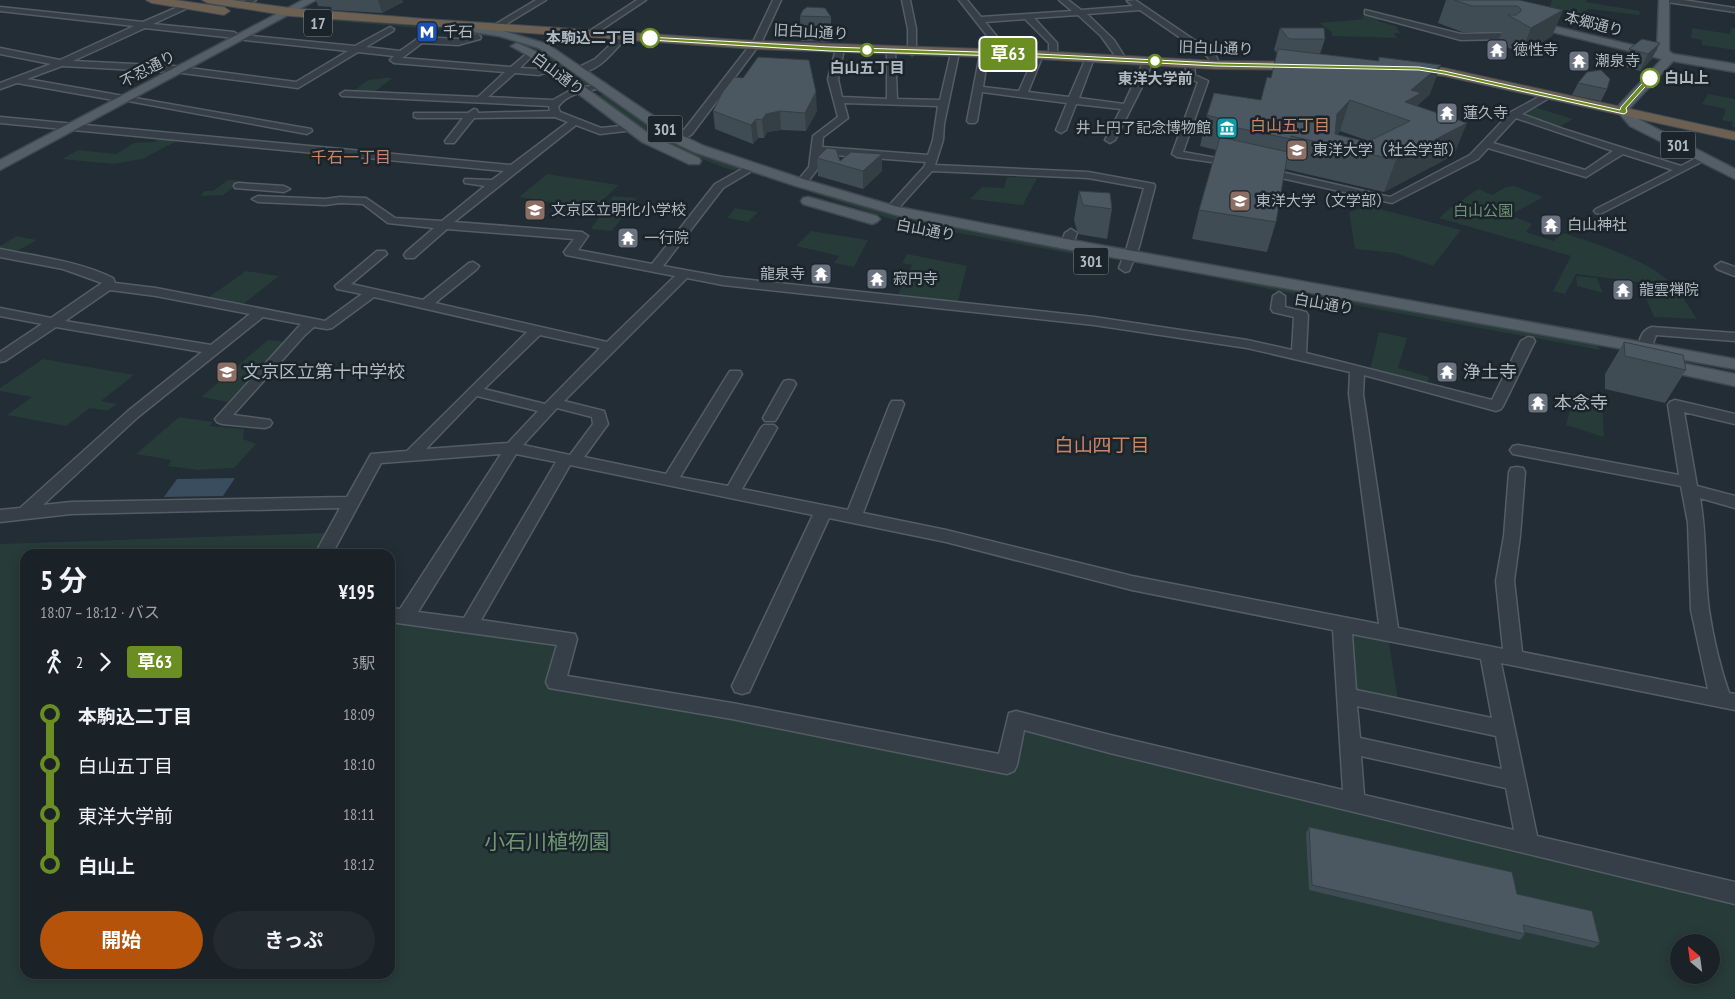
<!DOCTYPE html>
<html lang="ja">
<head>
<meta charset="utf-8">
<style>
	:root { --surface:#1a2228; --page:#232a30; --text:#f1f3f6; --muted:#9fa4a8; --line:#383f45; --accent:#b45309 }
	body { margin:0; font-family:"PT Sans Narrow","Noto Sans JP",sans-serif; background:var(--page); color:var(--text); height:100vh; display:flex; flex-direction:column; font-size:19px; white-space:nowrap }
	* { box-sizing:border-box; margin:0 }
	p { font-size:16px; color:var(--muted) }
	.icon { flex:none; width:28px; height:28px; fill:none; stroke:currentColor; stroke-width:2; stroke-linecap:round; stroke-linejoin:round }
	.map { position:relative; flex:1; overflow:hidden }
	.panel { position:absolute; left:20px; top:549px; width:375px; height:430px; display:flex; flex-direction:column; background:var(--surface); border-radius:15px; box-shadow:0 2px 12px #0003,0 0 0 1px var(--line) }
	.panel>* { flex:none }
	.badge { padding:0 10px; border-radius:4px; font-size:18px; line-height:32px }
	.needle { width:32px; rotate:331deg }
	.buttons { position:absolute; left:1670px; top:934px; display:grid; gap:10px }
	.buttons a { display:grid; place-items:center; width:50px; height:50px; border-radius:50%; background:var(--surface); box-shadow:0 2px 12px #0003,0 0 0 1px var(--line); font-size:25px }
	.map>.badge { position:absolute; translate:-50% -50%; box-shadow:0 0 0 2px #fff }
	.legs { display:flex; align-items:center; gap:8px; height:55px; padding:0 20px; font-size:16px }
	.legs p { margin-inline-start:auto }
	.headline { display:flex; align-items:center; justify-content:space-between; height:85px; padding:0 20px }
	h1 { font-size:28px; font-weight:700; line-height:38px }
	.action { display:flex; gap:10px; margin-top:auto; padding:10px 20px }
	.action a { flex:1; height:58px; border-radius:30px; background:var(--accent); color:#fff; font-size:20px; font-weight:700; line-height:58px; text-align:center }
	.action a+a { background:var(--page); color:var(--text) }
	ul { padding:0 20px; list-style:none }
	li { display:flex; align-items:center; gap:18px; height:50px; font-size:19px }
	li i { display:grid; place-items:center; width:8px; height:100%; margin:0 6px; background:currentColor }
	li i::after { content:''; width:12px; height:12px; margin:-6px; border:4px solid; border-radius:50%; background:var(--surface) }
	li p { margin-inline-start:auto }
	li:first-child i { background:linear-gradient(#0000 50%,currentColor 0) }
	li:last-child i { background:linear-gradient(currentColor 50%,#0000 0) }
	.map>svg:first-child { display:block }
	.green { fill:#273b39; fill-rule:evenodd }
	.water { fill:#394d5e }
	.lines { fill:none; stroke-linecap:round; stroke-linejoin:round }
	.minor-casing { stroke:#535d64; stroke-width:3 }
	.major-casing { stroke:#3f4850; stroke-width:3 }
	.highway-casing { stroke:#404a51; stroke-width:2 }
	.minor { fill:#363f47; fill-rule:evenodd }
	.major { fill:#545e67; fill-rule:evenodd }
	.highway { fill:#6c6053; fill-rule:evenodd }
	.wall { fill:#404c54; fill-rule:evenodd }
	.shaded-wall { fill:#343e45 }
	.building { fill:#4b5862; stroke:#343e45; fill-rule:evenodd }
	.line-1 { fill:#6b8e23; stroke:#fff }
	.stop-1-dot { fill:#fff; stroke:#6b8e23; stroke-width:2.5 }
	.labels { text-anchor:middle; stroke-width:5; stroke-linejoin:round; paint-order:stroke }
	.far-street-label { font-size:15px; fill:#b0bac3; stroke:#1b242b }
	.far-poi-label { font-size:15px; fill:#b0bac3; stroke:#1b242b; text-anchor:start }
	.far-stop-label { font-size:15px; font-weight:bold; fill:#b0bac3; stroke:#1b242b }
	.far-park-label { font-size:15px; fill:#719675; stroke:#1b242b }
	.shield { fill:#1b242b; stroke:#838d95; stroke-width:1 }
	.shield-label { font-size:16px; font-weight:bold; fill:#b0bac3 }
	.far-neighbourhood-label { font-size:16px; fill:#c98565; stroke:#1b242b }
	.poi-label { font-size:18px; fill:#b0bac3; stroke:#1b242b; text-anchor:start }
	.neighbourhood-label { font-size:19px; fill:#c98565; stroke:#1b242b }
	.near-park-label { font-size:21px; fill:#719675; stroke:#1b242b }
</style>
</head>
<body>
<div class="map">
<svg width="1735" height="999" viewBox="0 0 1735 999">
	<rect width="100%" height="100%" fill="#222d36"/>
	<path class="green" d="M1552 0H1586V2L1640 11 1639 15 1589 9 1586 10 1584 14 1550 7Z
		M1368 13 1384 18 1378 21 1398 27 1396 28 1401 33H1394L1397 38 1332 36V32L1319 23 1364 19 1360 17 1365 16 1362 14Z
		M304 16 472 31 497 35 301 18Z
		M1731 27 1735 28V50L1702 45V40L1691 38 1692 28 1730 34Z
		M528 43 540 48 592 85 584 87 557 67 540 51 524 44Z
		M385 78H393L371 94 351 93 368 80Z
		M605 94 651 128 669 138 741 169C733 173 721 166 712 163 669 147 634 123 597 96Z
		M1708 94 1735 99V127L1731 126 1733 122 1722 120 1726 109 1702 104Z
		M1534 107 1573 119 1557 128 1520 115Z
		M161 137 177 138V141L142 159 114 164 62 159 78 150 116 154 134 143 154 142Z
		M547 174 619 185 593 209 519 197Z
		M1007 177 1037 178 1023 205 970 199 982 187 1004 188Z
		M228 180 243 181 223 195 201 196 204 191H213Z
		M1514 186 1541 196 1542 198 1510 215 1532 224 1526 232 1553 241 1564 233C1596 244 1645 259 1670 282 1680 292 1689 307 1697 319L1654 317 1646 298H1654L1646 283 1576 274 1565 294 1553 291 1571 256 1439 218 1449 209 1478 189 1492 195 1506 187Z
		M808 189C906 220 1007 236 1108 255L1106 260 915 225 888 218 804 190Z
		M613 196 637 198 612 231 591 229Z
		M1368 206 1461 230 1433 266 1395 253 1355 249 1349 212Z
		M735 208 758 212 748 222 727 218Z
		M811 231 868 240 854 267 834 263 839 256 796 246Z
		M17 236 37 240 15 252 0 250V246Z
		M907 254 967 266 957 305 896 299 912 265 902 263Z
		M1166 267 1597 345 1600 350 1278 291Z
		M246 271 279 276 242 305 206 299Z
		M1576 276 1597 278 1603 293 1577 286Z
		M1379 332 1407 338 1398 368 1429 377 1427 385 1370 370Z
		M268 340 285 342 228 402 201 397Z
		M43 359 134 375 101 401 117 404 107 411 90 408 66 426 7 415 32 397 0 391V388Z
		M1574 396 1602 403 1604 437 1566 425Z
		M179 417 213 422 209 426 244 429 243 439 256 444 234 468 198 470 168 466 171 460 136 454Z
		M326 533 316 554H25V974H390V619L563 642 551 684 1011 772 1019 727 1735 898V999H0V544ZM1679 942H1711V975H1679Z
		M1349 629 1388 636 1398 701 1355 693Z"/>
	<path class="water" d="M235 478 223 496 164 497 177 479Z"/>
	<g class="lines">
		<g class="minor-casing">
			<path id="minor" d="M246 0H256L244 7H238V3Z
				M536 0H546L498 29 491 27Z
				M637 0H646L592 36 585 34Z
				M773 0H781L762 41 692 134 682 141H674V137L684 130 754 40Z
				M902 0H910L916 29V52L912 55 908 52V29Z
				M959 0H967L981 17 1072 11 1059 0H1068L1081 10 1133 6 1127 1 1135 0 1215 54 1220 65 1219 67H1213L1208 57 1140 10 1087 14 1114 40 1126 59 1125 61H1119L1101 36 1078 15 1034 18 1057 43V56L1053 59 1049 56V43L1025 19 985 22 998 38 1005 42 1009 54 1002 56 998 45 992 42Z
				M1663 0H1683L1735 8V12L1667 2Z
				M187 3H190V7L153 24 234 32 238 35 234 38 145 28 73 61 174 66 296 82 348 51 245 40 242 39V35L355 46 390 27 394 29 393 31 366 47 400 51 420 37 458 39 477 34 481 37 480 39 458 45 422 43 402 58 511 67 531 50 535 53 520 68 539 69 550 66 555 69 539 75 515 73 488 97 553 100 571 90 605 83V87C589 91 568 92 558 107L560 112 601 128 630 125 635 128 634 130 600 134 576 125 454 222 582 232 588 236 578 250 652 264 715 184 751 164 756 167 755 169 723 188 663 266 723 277 1094 317 1247 340 1292 350 1294 317 1273 312 1271 309 1273 296 1279 292 1285 296V307L1306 312 1308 315 1306 353 1492 400 1521 341 1528 337 1533 338 1535 341 1503 406 1501 409 1496 411 1364 375 1363 394 1398 628 1503 649 1496 581 1504 536 1509 472 1511 468 1517 467 1523 468 1525 472 1520 536 1514 581 1522 652 1708 689 1691 610 1688 523 1681 486 1518 455 1513 454 1510 450 1513 446 1518 445 1679 475 1668 405 1670 402 1675 400 1735 414V424L1684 412 1697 486 1735 496V508L1700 498C1707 535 1704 573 1709 610 1713 637 1720 667 1729 693L1735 694V710L1501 663 1537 836 1735 882V904L1110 753 1024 730 1017 765 1014 771 1007 774 732 719 549 688 546 682 557 645 390 622V608L400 609 501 454 381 463 332 554H315L340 508 71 514 0 522V510L20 508 128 411 202 352 56 327 5 361 0 362V352L42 324 0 316V308L51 318 102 283 63 269 0 257V249C38 257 79 261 113 278L115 283 156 288 325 321 362 294 337 289 335 286 377 251H385L387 254 351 284 423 300 469 263 473 262 479 266 477 269 435 303 607 342 675 276 566 255 564 252 574 239 447 229 414 258H406L404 255 406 252 434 228 388 223 363 204 340 203 325 205 258 202 252 199 258 196 325 199 340 197 366 198 395 218 442 221 485 186 465 183 464 181 465 179 492 180 504 171 0 123V117L511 165 568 122 555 117 474 118 454 143H446L445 141 463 118H417L414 117V113H468L474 109 477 110 478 113 550 111 549 106 342 96 340 94 345 91 478 97 505 72 394 63 390 60 394 56 358 52 298 88 174 72 62 66 27 79 311 129 312 131 307 134 123 100 119 101 17 83 0 89V83L51 64 0 54V48L60 60 134 26 0 11V7L143 22ZM687 278 723 285 1094 325 1247 348 1350 372 1349 394 1379 624 1132 576 946 530 863 513 904 404 902 401H892L890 404 848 510 742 489 777 428 774 425H764L761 428 728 486 680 477 742 374 740 371H730L728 374 666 474 584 457 608 424 604 411 564 401ZM110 290 156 296 250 314 211 345 65 321ZM374 297 527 332 407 451 371 454 347 497 71 502 43 505 138 417 263 317 301 324 215 419 217 422 222 424 265 428 270 426 272 423 270 420 233 415 304 336 314 327 327 329 332 328ZM540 335 600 348 545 404 484 389ZM477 396 538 411 508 443 426 449ZM557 408 592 417 593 424 570 455 523 445ZM516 454 556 462 464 618 418 612ZM570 465 813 515 732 686 735 692 742 694 749 692 829 518 946 542 1132 590 1333 630 1343 790 1110 735 1016 711 1009 713 999 754 732 703 567 676 577 639 575 634 481 620ZM1352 634 1481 659 1492 718 1356 690ZM1357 706 1496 736 1502 769 1360 738ZM1361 756 1506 788 1514 830 1364 795Z
				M1365 10 1461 34 1505 33 1509 36 1505 39 1461 40 1365 14Z
				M622 34 626 37 625 39C613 52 596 75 577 72V68L595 59Z
				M840 46 844 49 838 79 842 97 887 99V51L891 48 895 51 897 99 940 100 951 53 958 51 959 53 944 124 943 140 935 165 1088 172 1154 184 1155 186 1139 247 1129 271 1125 272 1119 268 1127 247 1144 188 1088 178 932 171 895 212 891 213 885 210 924 167 926 162 821 154 819 167 805 185H797L796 183 809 167 813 136 838 117 828 79 836 49ZM844 103 938 106 933 140 928 155 822 147 823 137 848 118Z
				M984 51 988 54 983 87 1019 91 1035 55 1039 52 1043 55 1028 92 1069 97 1086 58 1090 55 1093 56 1094 58 1079 98 1124 104 1144 61 1148 58 1152 61 1147 77 1115 140 1110 143 1105 140 1121 109 1076 104 1066 130 1061 133 1056 130 1067 103 982 92 977 121 975 123H969L967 121 980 54Z
				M1190 60 1194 63 1195 75 1208 81 1183 152 1239 162 1240 164 1239 166 1177 157 1172 154 1198 82 1186 77V63Z
				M1546 93 1549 94V98L1522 114 1563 129 1681 166 1700 156H1708L1709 158 1600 214 1596 213 1594 211 1596 209 1673 170 1623 154 1586 177 1488 148 1478 159 1392 203 1264 174 1259 171 1264 168 1390 197 1470 155 1511 112ZM1516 118 1613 151 1585 170 1493 143Z
				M239 183 284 186 290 189 284 192 235 188 234 186 235 184Z
				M1071 229 1077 233 1073 244 1067 248 1063 247 1061 244 1065 233Z
				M1721 262 1735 267V276L1717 269 1715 266Z
				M1652 327 1735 333V341L1656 335 1652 346 1654 363 1647 367 1640 363C1638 351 1637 331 1652 327Z
				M789 380 794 381 796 384 777 418 775 421H765L763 418 782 384 784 381Z"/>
		</g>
		<g class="major-casing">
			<path id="major" d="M303 0H316L0 170V160Z
				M1659 0H1669V51L1673 54 1735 64V72L1673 61 1629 109 1640 120 1735 169V179L1630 126 1618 112 1619 105 1662 59 1524 25 1523 23 1528 20 1657 51Z
				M450 23 500 30 547 44 683 136 704 146 806 180 898 207 1055 237 1735 359V369L1055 247 896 215 796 186 694 152 673 142 539 48 499 36 446 28 445 26Z
				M517 43 535 51 652 136 699 158 701 161 699 164H689L642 142 527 55 511 46Z
				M808 197 877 216 880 219 877 222 872 224 803 204 801 201 803 198Z
				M1681 363 1735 374V386L1675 373 1672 369 1675 365Z"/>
		</g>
		<g class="highway-casing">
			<path id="highway" d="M146 0H175L224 7 230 11 224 15 152 3Z
				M202 0H232L290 8 426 19 755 41 1039 51 1216 61 1306 62 1313 66 1306 70 1216 69 1039 59 755 49 290 16 208 3Z
				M1407 64 1444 68 1735 132V140L1444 76 1402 71 1400 68 1402 65Z"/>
		</g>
		<use href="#minor" class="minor"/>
		<use href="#major" class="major"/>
		<use href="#highway" class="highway"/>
	</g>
	<path class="wall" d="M316 0H402L403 2 382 13 332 10 331 7 318 6Z
		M1446 0H1519L1563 10 1552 36 1520 55 1498 41 1502 32H1462L1438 23Z
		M800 16 831 17V42L801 41Z
		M1280 28 1325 39 1320 54 1378 61 1379 57 1430 94 1417 106 1454 155 1384 192 1285 169 1276 222 1267 252 1192 239 1199 210 1216 150 1200 146 1207 115 1261 100 1271 78 1277 53 1274 50ZM1340 131 1369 141 1367 142 1337 135Z
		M1660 43 1651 60 1640 71 1621 66 1629 49Z
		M1578 83 1607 89 1601 101 1572 95Z
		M713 111H817L806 131 781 130 767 132 764 138H758L753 144 715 129Z
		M817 158 840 161 882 171 863 189 818 176Z
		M1079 191 1112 209 1107 239 1078 234 1074 220Z
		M1624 342 1686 370 1665 403 1605 389V374Z
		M1309 827 1600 943 1594 948 1525 932V934L1520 940 1309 890 1306 833Z"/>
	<path class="shaded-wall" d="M378 0H402L403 2 382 13Z
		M1563 10 1552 36 1520 55 1531 28Z
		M1660 43 1651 60 1640 71 1648 54Z
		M1441 65 1430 94 1416 107 1410 121 1405 102 1411 90Z
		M816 92 817 111 806 131 805 113Z
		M1350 100 1340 131 1327 145 1337 114Z
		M780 111 781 130 767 132 764 138 762 120 766 114Z
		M756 119 758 138 753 144 751 125Z
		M1467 123 1454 155 1384 192 1396 160Z
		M882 154V171L863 189V171Z"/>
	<path class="building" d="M1454 0H1519L1563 10 1531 28 1508 15H1516L1521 11V9L1517 6H1472Z
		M807 7 825 8 831 17 800 16 803 10Z
		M1280 28H1324L1325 39H1289Z
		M1642 39 1660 43 1648 54 1629 49Z
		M1278 49 1379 61V57L1441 65 1411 90 1421 93 1405 102 1467 123 1396 160 1291 136V139L1223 125 1225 120 1207 115 1214 93 1261 100 1267 77 1271 78ZM1350 100 1410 121 1367 142 1335 134 1337 114Z
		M758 57 809 60 816 92 805 113 780 111 766 114 762 120 756 119 751 125 713 111 722 93 734 77 743 78Z
		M1601 70 1610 79 1607 89 1578 83 1587 72Z
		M1220 137 1288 152 1276 222 1199 210Z
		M827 148 836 149 840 161 851 152 882 154 863 171 817 158Z
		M1079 191 1110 193 1112 209 1083 205Z
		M1624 342 1683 355 1686 370 1625 356Z
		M1309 827 1512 872 1517 894 1592 911 1600 943 1523 925 1525 934 1312 885Z"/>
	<path class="line-1" d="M648 37 830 47 1038 54 1216 63 1419 67 1444 71 1620 110 1621 107 1648 77 1653 78 1626 108 1627 112 1624 114 1444 74 1419 70 1216 66 1038 57 830 51 650 40Z"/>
	<defs>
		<g id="metro-square" transform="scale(1.125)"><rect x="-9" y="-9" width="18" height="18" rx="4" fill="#1a4fb4" stroke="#1b242b"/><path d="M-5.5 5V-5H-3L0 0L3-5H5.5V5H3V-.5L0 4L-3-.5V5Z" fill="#fff"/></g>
		<g id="temple-square" transform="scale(1.125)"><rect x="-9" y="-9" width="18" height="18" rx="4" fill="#6b7280" stroke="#1b242b"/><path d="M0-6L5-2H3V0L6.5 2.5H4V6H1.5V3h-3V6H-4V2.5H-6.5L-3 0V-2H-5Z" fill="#fff"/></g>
		<g id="museum-square" transform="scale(1.125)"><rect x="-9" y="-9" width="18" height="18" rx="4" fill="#0f9aa8" stroke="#1b242b"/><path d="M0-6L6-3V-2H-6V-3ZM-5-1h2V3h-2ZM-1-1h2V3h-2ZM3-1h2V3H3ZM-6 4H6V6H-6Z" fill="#fff"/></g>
		<g id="university-square" transform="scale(1.125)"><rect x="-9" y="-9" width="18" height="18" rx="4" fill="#8d6e63" stroke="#1b242b"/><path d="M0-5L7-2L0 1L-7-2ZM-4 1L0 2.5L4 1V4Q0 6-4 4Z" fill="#fff"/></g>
		<g id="school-square" transform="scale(1.125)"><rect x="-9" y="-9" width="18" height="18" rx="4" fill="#8d6e63" stroke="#1b242b"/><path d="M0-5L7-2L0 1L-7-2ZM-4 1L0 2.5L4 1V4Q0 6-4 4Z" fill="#fff"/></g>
	</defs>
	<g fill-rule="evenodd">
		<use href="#metro-square" x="427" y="32"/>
		<use href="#temple-square" x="1497" y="50"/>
		<use href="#temple-square" x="1579" y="61"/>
		<use href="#temple-square" x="1447" y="113"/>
		<use href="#museum-square" x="1227" y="128"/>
		<use href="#university-square" x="1297" y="150"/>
		<use href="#university-square" x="1240" y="201"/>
		<use href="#school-square" x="535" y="210"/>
		<use href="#temple-square" x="1551" y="225"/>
		<use href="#temple-square" x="628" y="238"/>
		<use href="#temple-square" x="821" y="274"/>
		<use href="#temple-square" x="877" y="279"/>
		<use href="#temple-square" x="1623" y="290"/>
		<use href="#school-square" x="227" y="372"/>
		<use href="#temple-square" x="1447" y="372"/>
		<use href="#temple-square" x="1538" y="403"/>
	</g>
	<g class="stop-1-dot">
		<circle cx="650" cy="38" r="9"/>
		<circle cx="867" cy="50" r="6"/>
		<circle cx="1155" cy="61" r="6"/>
		<circle cx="1650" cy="78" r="9"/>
	</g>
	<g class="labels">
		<g class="far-street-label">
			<text transform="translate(1594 24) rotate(14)" y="5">本郷通り</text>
			<text transform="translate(811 32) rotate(3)" y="5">旧白山通り</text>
			<text transform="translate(1216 48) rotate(2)" y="5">旧白山通り</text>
			<text transform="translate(148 69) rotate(-28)" y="5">不忍通り</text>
			<text transform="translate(558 74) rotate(37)" y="5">白山通り</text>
			<text transform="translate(926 230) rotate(11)" y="5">白山通り</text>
			<text transform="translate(1324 304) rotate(10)" y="5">白山通り</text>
		</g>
		<g class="far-poi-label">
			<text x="443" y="37">千石</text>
			<text x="1513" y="55">徳性寺</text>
			<text x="1595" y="66">潮泉寺</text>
			<text x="1463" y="118">蓮久寺</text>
			<text x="1211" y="133" text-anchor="end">井上円了記念博物館</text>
			<text x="1313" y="155">東洋大学（社会学部）</text>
			<text x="1256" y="206">東洋大学（文学部）</text>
			<text x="551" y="215">文京区立明化小学校</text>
			<text x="1567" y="230">白山神社</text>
			<text x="644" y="243">一行院</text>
			<text x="805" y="279" text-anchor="end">龍泉寺</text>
			<text x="893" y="284">寂円寺</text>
			<text x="1639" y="295">龍雲禅院</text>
		</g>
		<g class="far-stop-label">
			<text x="636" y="43" text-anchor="end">本駒込二丁目</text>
			<text x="867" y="73">白山五丁目</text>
			<text x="1664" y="83" text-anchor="start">白山上</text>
			<text x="1155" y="84">東洋大学前</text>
		</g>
		<g class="far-park-label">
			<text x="1483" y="216">白山公園</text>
		</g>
		<g class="shield">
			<rect x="304" y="9.5" width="28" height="27" rx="4"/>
			<rect x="647.5" y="115.5" width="35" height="27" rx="4"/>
			<rect x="1660.5" y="131.5" width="35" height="27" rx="4"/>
			<rect x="1073.5" y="247.5" width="35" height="27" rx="4"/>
		</g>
		<g class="shield-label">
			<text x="318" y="29">17</text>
			<text x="665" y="135">301</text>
			<text x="1678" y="151">301</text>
			<text x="1091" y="267">301</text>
		</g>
		<g class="far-neighbourhood-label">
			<text x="1290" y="131">白山五丁目</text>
			<text x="351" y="163">千石一丁目</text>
		</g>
		<g class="poi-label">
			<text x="243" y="378">文京区立第十中学校</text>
			<text x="1463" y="378">浄土寺</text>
			<text x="1554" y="409">本念寺</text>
		</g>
		<g class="neighbourhood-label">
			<text x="1102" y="452">白山四丁目</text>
		</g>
		<g class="near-park-label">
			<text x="547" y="849">小石川植物園</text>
		</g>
	</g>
</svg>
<div class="buttons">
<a><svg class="needle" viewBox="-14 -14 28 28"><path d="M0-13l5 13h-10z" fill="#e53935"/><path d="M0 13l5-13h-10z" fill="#9fa4a8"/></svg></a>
</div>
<b class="badge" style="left:1008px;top:54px;background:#6b8e23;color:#fff">草63</b>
<section class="panel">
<div class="headline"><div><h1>5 分</h1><p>18:07 – 18:12 · バス</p></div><b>¥195</b></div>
<div class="legs"><svg class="icon" aria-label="walk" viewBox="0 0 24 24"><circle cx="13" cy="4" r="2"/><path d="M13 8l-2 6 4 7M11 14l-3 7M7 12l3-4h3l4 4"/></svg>2<svg class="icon" aria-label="forward" viewBox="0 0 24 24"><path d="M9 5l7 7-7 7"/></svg><b class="badge" style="background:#6b8e23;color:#fff">草63</b><p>3駅</p></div>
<ul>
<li><i style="color:#6b8e23"></i><b>本駒込二丁目</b><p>18:09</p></li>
<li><i style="color:#6b8e23"></i><span>白山五丁目</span><p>18:10</p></li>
<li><i style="color:#6b8e23"></i><span>東洋大学前</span><p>18:11</p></li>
<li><i style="color:#6b8e23"></i><b>白山上</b><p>18:12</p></li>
</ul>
<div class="action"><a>開始</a><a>きっぷ</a></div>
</section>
</div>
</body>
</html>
